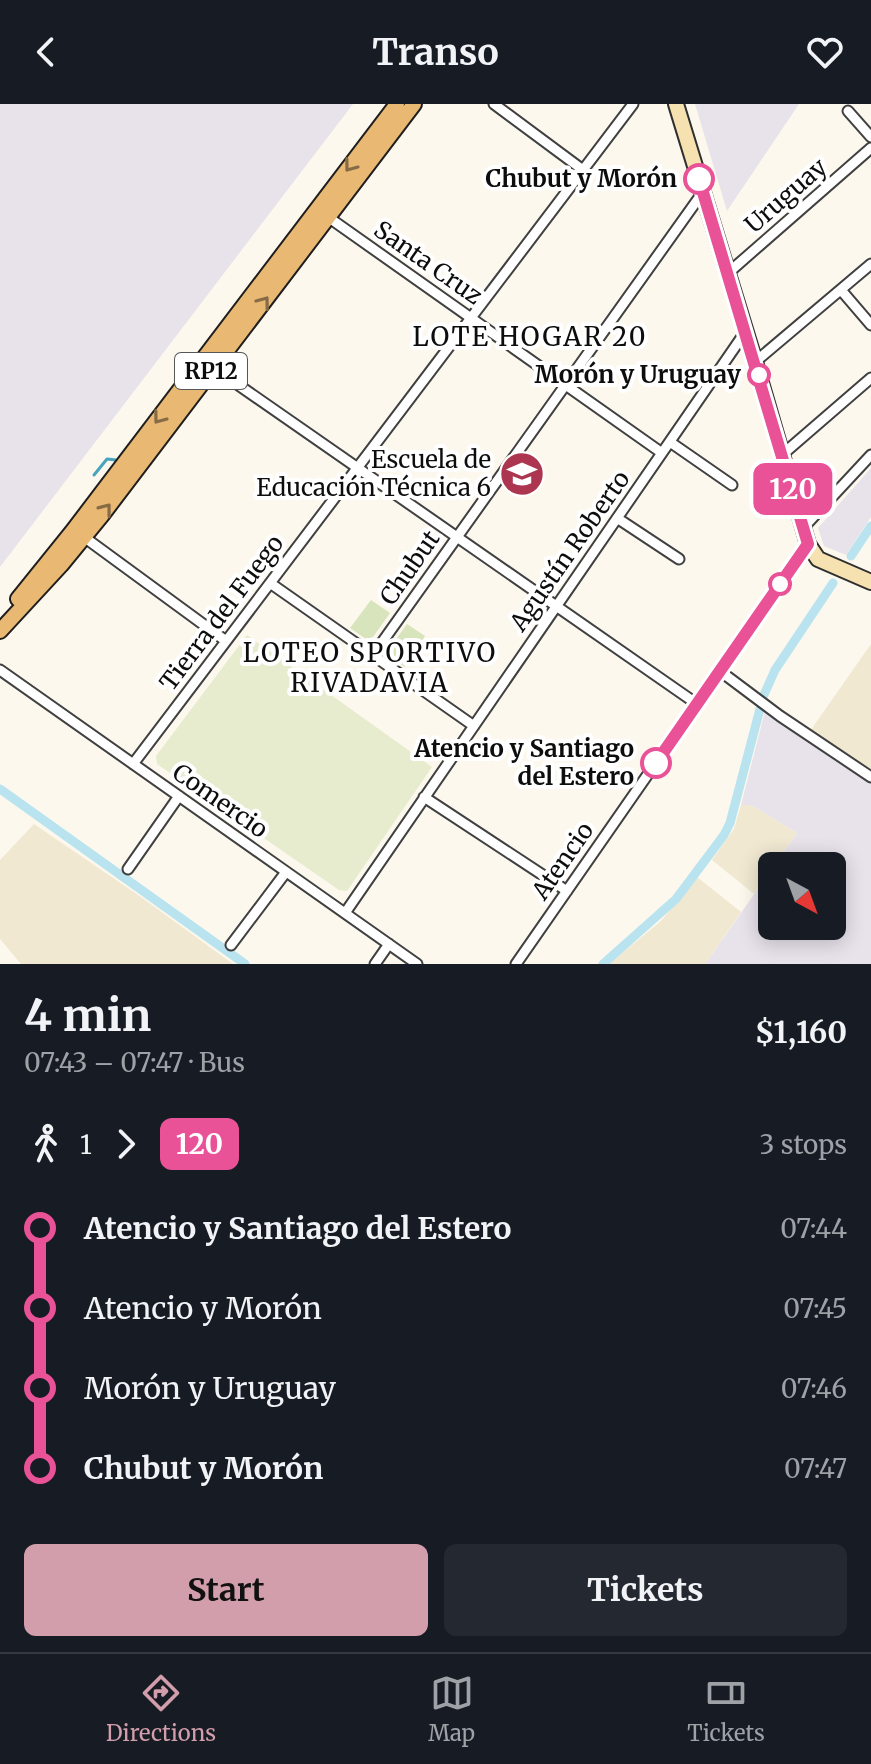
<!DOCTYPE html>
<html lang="en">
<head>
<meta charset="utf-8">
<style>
	:root { --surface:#171b24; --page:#242831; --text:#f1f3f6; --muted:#9ea1a6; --line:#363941; --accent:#d29eab }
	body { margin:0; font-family:Merriweather,serif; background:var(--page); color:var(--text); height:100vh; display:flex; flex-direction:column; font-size:30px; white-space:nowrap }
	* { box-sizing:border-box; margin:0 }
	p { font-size:26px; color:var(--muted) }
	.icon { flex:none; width:44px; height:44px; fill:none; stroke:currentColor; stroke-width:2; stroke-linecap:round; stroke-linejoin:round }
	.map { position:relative; height:860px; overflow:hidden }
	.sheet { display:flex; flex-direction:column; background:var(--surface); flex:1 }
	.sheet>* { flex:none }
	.badge { padding:0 16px; border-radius:12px; font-size:28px; line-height:52px }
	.needle { width:52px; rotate:139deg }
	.tools { position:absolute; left:758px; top:748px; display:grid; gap:16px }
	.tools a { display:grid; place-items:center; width:88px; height:88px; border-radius:12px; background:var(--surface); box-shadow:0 4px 20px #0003; font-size:40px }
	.map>.badge { position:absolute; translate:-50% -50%; box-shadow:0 0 0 4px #fff }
	.legs { display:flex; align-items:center; gap:12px; height:88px; padding:0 24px; font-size:26px }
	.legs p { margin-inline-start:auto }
	.headline { display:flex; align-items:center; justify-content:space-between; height:136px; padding:0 24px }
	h1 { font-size:44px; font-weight:700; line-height:60px }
	.button { display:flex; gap:16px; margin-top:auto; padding:16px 24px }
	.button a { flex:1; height:92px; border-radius:12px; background:var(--accent); color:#111; font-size:32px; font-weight:700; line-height:92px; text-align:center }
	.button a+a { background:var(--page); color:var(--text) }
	ul { padding:0 24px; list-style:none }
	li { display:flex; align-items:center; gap:28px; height:80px; font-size:30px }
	li i { display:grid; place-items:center; width:12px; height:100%; margin:0 10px; background:currentColor }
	li i::after { content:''; width:20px; height:20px; margin:-10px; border:6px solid; border-radius:50%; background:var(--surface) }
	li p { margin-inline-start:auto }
	li:first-child i { background:linear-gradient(#0000 50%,currentColor 0) }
	li:last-child i { background:linear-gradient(currentColor 50%,#0000 0) }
	header { display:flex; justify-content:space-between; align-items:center; height:104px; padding:0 24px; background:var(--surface); font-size:36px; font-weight:700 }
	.tabs { display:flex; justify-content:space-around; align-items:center; height:112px; border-top:2px solid var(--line); background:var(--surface); font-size:22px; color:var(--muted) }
	.tabs a { display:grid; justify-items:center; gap:4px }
	.tabs .on { color:var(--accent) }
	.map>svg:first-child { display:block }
	.industrial { fill:#e8e2ea }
	.farmland { fill:#f0e8d1 }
	.green { fill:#d7e4bc }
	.pitch { fill:#e6eccd }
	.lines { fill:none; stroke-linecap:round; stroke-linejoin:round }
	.stream { stroke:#48a3bd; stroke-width:3 }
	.canal { stroke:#b9e4ef; stroke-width:9 }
	.street-casing { stroke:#404040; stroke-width:13 }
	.secondary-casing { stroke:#2f2f2f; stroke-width:18 }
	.primary-casing { stroke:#1e1e1e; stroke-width:18 }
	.street { stroke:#fff; stroke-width:9 }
	.secondary { stroke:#f6e2b1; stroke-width:14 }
	.primary { stroke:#e9b873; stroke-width:14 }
	.oneway { stroke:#866b45 }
	.line-1-casing { stroke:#fff; stroke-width:18 }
	.line-1 { stroke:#e95297; stroke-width:12 }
	.stop-1-dot { fill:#fff; stroke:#e95297; stroke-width:4 }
	.labels { text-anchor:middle; stroke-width:8; stroke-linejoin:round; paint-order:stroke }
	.shield { fill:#fff; stroke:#565656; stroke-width:2 }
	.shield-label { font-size:22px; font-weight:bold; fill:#0d0d0d }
	.stop-label { font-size:24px; font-weight:bold; fill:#0d0d0d; stroke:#fff; text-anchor:end }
	.street-label { font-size:24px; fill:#0d0d0d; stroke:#fff }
	.poi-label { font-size:24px; fill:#0d0d0d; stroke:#fff; text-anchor:end }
	.neighbourhood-label { font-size:26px; letter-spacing:2px; fill:#0d0d0d; stroke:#fff }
</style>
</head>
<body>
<header><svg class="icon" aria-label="back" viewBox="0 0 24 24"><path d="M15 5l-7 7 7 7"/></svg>Transo<svg class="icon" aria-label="heart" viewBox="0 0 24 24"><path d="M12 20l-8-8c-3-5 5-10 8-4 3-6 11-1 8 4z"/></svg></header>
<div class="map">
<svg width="871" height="860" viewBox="0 0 871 860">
	<rect width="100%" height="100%" fill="#fdf8ee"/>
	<path class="industrial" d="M0 0H353L0 463Z
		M695 0H799L727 107Z
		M871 364V413L846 451 824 442 818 424Z
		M765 607 871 679V860H705L772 765V822H832V762H774L797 729 751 701H741Z"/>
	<path class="farmland" d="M871 540V668L810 627Z
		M741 701H751L797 729 754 790 712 756 734 725Z
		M34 720 141 793 233 860H21L0 835V756Z
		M697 773 741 808 705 860H609L661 817Z"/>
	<path class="green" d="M371 496 390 509 373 533 366 535 350 524Z
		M407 520 425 532 405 563 390 553 389 545Z"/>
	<path class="pitch" d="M247 531 432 663 347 787 339 786 157 660 156 652Z"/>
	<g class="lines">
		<path class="stream" d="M94 371 107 355 116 356"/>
		<path class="canal" d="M851 452 871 422
			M763 593 775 566 833 479
			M0 685 245 860
			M603 860 676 795 724 731 730 719 760 605"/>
		<g class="street-casing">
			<path id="street" d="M494 0 583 66
				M848 7 871 33
				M328 113 662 349
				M728 169 871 44
				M841 186 871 221
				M755 258 871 160
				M214 264 697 600
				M670 338 732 381
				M783 350 871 274
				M617 414 679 455
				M803 424 871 351
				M84 433 226 537
				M270 479 474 622
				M373 551 703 88
				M0 566 417 860
				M720 567 780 612 871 673
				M133 660 633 0
				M424 693 567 787
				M128 765 179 692
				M345 809 746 227
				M231 841 286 768
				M375 860 389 840
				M516 860 808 440"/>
		</g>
		<g class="secondary-casing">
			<path id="secondary" d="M676 0 755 258 808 440 818 455 871 478"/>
		</g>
		<g class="primary-casing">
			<path id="primary" d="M18 495 72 428 397 0
				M0 527 61 461 102 411 414 0"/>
		</g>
		<use href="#street" class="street"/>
		<use href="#secondary" class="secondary"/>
		<use href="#primary" class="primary"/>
	</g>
	<defs><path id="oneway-chevron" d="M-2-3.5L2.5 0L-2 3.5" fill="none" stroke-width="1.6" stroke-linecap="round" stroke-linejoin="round" transform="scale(2)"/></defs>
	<g class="oneway">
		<use href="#oneway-chevron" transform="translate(350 62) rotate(127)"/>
		<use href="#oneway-chevron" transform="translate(264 198) rotate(-53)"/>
		<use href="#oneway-chevron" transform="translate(159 314) rotate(127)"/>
		<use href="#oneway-chevron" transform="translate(106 405) rotate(-52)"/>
	</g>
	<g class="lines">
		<g class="line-1-casing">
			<path id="line-1" d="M656 659 808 440 699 75"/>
		</g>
		<use href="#line-1" class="line-1"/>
	</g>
	<defs>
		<g id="school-disc" transform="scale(2.3)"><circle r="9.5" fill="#ac354f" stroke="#fff"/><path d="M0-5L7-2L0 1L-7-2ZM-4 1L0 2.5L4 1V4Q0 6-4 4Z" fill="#fff"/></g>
	</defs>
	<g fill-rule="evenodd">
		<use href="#school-disc" x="522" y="370"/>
	</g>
	<g class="stop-1-dot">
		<circle cx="699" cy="75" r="14"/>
		<circle cx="759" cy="271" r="10"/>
		<circle cx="780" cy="480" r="10"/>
		<circle cx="656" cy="659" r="14"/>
	</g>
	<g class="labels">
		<rect class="shield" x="175" y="249" width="72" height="36" rx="6"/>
		<g class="shield-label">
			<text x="211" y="275">RP12</text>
		</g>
		<g class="stop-label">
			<text x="677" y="83">Chubut y Morón</text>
			<text x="741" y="279">Morón y Uruguay</text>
			<text x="634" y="653">Atencio y Santiago<tspan x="634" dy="28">del Estero</tspan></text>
		</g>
		<g class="street-label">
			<text transform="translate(786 92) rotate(-41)" y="8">Uruguay</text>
			<text transform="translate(428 159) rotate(35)" y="8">Santa Cruz</text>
			<text transform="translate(570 447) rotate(-55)" y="8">Agustín Roberto</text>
			<text transform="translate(410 464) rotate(-55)" y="8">Chubut</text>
			<text transform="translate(222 509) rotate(-53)" y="8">Tierra del Fuego</text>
			<text transform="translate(220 697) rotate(35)" y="8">Comercio</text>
			<text transform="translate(563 757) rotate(-55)" y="8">Atencio</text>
		</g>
		<g class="poi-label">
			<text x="491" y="364">Escuela de<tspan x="491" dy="28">Educación Técnica 6</tspan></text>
		</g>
		<g class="neighbourhood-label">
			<text x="530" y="242">LOTE HOGAR 20</text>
			<text x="370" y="558">LOTEO SPORTIVO<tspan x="370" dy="30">RIVADAVIA</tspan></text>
		</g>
	</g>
</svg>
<div class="tools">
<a><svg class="needle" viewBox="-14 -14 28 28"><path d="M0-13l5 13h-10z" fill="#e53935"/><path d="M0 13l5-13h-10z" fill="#9ea1a6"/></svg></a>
</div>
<b class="badge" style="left:793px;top:385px;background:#e95297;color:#fff">120</b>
</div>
<section class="sheet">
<div class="headline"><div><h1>4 min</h1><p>07:43 – 07:47 · Bus</p></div><b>$1,160</b></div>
<div class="legs"><svg class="icon" aria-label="walk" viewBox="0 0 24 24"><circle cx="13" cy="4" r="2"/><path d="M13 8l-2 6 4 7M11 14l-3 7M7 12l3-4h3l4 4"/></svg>1<svg class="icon" aria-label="forward" viewBox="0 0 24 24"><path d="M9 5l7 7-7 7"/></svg><b class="badge" style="background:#e95297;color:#fff">120</b><p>3 stops</p></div>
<ul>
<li><i style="color:#e95297"></i><b>Atencio y Santiago del Estero</b><p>07:44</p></li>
<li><i style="color:#e95297"></i><span>Atencio y Morón</span><p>07:45</p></li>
<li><i style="color:#e95297"></i><span>Morón y Uruguay</span><p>07:46</p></li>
<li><i style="color:#e95297"></i><b>Chubut y Morón</b><p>07:47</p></li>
</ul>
<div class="button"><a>Start</a><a>Tickets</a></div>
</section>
<nav class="tabs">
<a class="on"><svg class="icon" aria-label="directions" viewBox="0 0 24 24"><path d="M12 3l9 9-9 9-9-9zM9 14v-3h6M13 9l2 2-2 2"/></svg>Directions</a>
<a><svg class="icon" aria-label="map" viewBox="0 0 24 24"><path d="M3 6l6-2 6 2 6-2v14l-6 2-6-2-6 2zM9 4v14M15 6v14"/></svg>Map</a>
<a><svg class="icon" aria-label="tickets" viewBox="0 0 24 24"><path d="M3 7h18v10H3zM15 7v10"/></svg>Tickets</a>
</nav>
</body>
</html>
